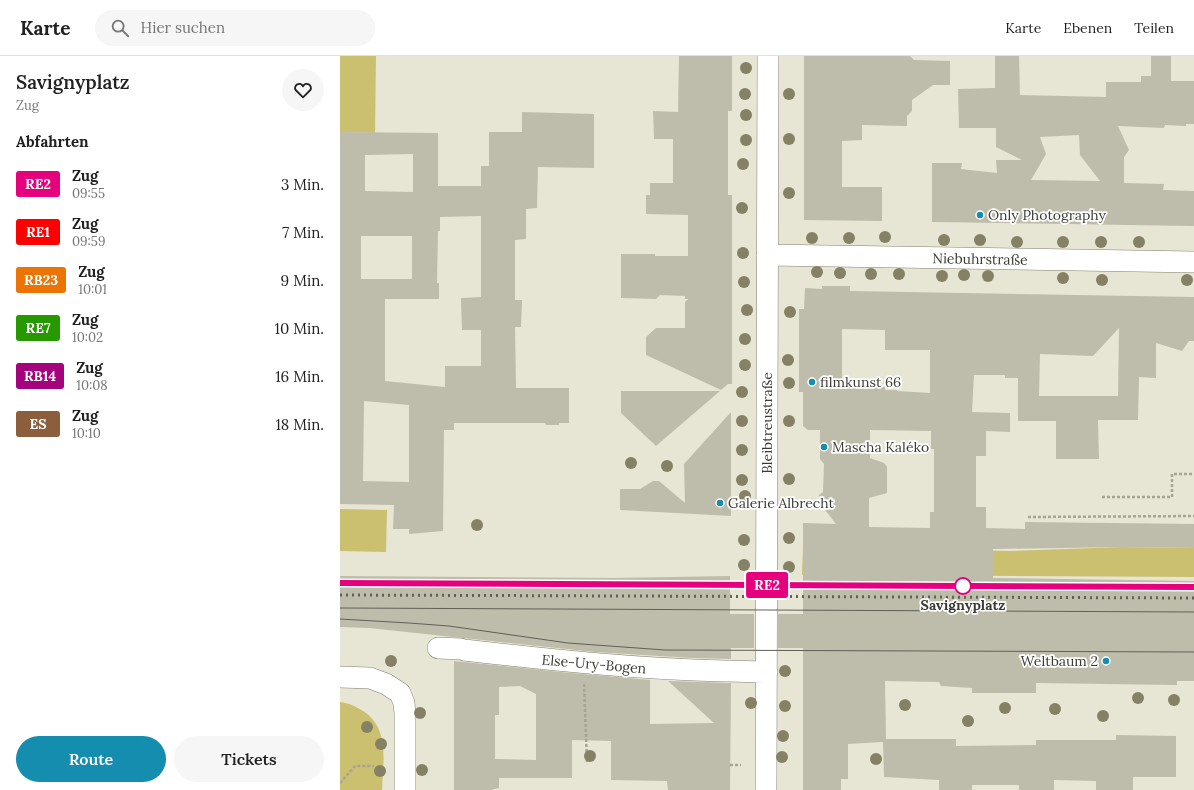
<!DOCTYPE html>
<html lang="de">
<head>
<meta charset="utf-8">
<style>
	:root { --surface:#fff; --page:#f6f6f6; --text:#222; --muted:#767676; --line:#e0e0e0; --accent:#148daf }
	body { margin:0; font-family:Lora,serif; background:var(--page); color:var(--text); height:100vh; display:flex; flex-direction:column; font-size:15px; white-space:nowrap }
	* { box-sizing:border-box; margin:0 }
	p { font-size:13px; color:var(--muted) }
	.icon { flex:none; width:22px; height:22px; fill:none; stroke:currentColor; stroke-width:2; stroke-linecap:round; stroke-linejoin:round }
	.map { position:relative; flex:1; overflow:hidden }
	.sheet { display:flex; flex-direction:column; background:var(--surface); width:340px }
	.sheet>* { flex:none }
	.badge { padding:0 8px; border-radius:3px; font-size:14px; line-height:26px }
	.map>.badge { position:absolute; translate:-50% -50%; box-shadow:0 0 0 2px #fff }
	h2 { padding:0 16px; font-size:15px; line-height:36px }
	.round { display:grid; place-items:center; flex:none; width:42px; height:42px; border-radius:21px; background:var(--page) }
	.headline { display:flex; align-items:center; justify-content:space-between; height:68px; padding:0 16px }
	h1 { font-size:19px; font-weight:600; line-height:30px }
	.action { display:flex; gap:8px; margin-top:auto; padding:8px 16px }
	.action a { flex:1; height:46px; border-radius:24px; background:var(--accent); color:#fff; font-size:16px; font-weight:600; line-height:46px; text-align:center }
	.action a+a { background:var(--page); color:var(--text) }
	ul { padding:0; list-style:none }
	li { display:flex; align-items:center; gap:12px; height:48px; padding:0 16px }
	li div { flex:1 }
	li b { display:block; font-size:15px }
	li em { font-style:normal }
	li .badge { min-width:44px; font-weight:700; text-align:center }
	header { display:flex; align-items:center; gap:24px; box-sizing:border-box; height:56px; padding:0 20px; background:var(--surface); border-bottom:1px solid var(--line) }
	header strong { font-size:19px }
	nav { display:flex; gap:22px; margin-inline-start:auto; font-size:14px }
	.search { width:280px; height:36px; background:var(--page); display:flex; align-items:center; gap:10px; box-sizing:border-box; padding:0 14px; border-radius:22px; color:var(--muted); font-size:15px }
	main { display:flex; flex:1; min-height:0 }
	.map>svg:first-child { display:block }
	.green { fill:#cbc070 }
	.building { fill:#bebcab; fill-rule:evenodd }
	.lines { fill:none; stroke-linecap:round; stroke-linejoin:round }
	.minor-casing { stroke:#838171; stroke-width:22 }
	.path { stroke:#a6a496; stroke-width:2.5; stroke-dasharray:3 2; stroke-linecap:butt }
	.minor { stroke:#fff; stroke-width:21 }
	.tram { stroke:#616057; stroke-width:1 }
	.rail { stroke:#616057; stroke-width:3; stroke-dasharray:2 4; stroke-linecap:butt }
	.tree { fill:#858165 }
	.line-casing { stroke:#fff; stroke-width:9 }
	.line { stroke:#e6007e; stroke-width:6 }
	.poi-dot { fill:#148daf; stroke:#fff; stroke-width:1.5 }
	.stop-dot { fill:#fff; stroke:#e6007e; stroke-width:2 }
	.labels { text-anchor:middle; stroke-width:3.5; stroke-linejoin:round; paint-order:stroke }
	.poi-label { font-size:14px; fill:#3b3a33; stroke:#fff; text-anchor:start }
	.street-label { font-size:14px; fill:#3b3a33; stroke:#fff }
	.stop-label { font-size:14px; font-weight:bold; fill:#3b3a33; stroke:#fff }
</style>
</head>
<body>
<header>
<strong>Karte</strong>
<div class="search"><svg class="icon" aria-label="search" viewBox="0 0 24 24"><circle cx="10" cy="10" r="6"/><path d="M15 15l6 6"/></svg>Hier suchen</div>
<nav><a>Karte</a><a>Ebenen</a><a>Teilen</a></nav>
</header>
<main>
<section class="sheet">
<div class="headline"><div><h1>Savignyplatz</h1><p>Zug</p></div><a class="round"><svg class="icon" aria-label="heart" viewBox="0 0 24 24"><path d="M12 20l-8-8c-3-5 5-10 8-4 3-6 11-1 8 4z"/></svg></a></div>
<h2>Abfahrten</h2>
<ul>
<li><span class="badge" style="background:#e6007e;color:#fff">RE2</span><div><b>Zug</b><p>09:55</p></div><em>3 Min.</em></li>
<li><span class="badge" style="background:#f00;color:#fff">RE1</span><div><b>Zug</b><p>09:59</p></div><em>7 Min.</em></li>
<li><span class="badge" style="background:#eb7405;color:#fff">RB23</span><div><b>Zug</b><p>10:01</p></div><em>9 Min.</em></li>
<li><span class="badge" style="background:#269900;color:#fff">RE7</span><div><b>Zug</b><p>10:02</p></div><em>10 Min.</em></li>
<li><span class="badge" style="background:#a5027d;color:#fff">RB14</span><div><b>Zug</b><p>10:08</p></div><em>16 Min.</em></li>
<li><span class="badge" style="background:#8b5e3c;color:#fff">ES</span><div><b>Zug</b><p>10:10</p></div><em>18 Min.</em></li>
</ul>
<div class="action"><a>Route</a><a>Tickets</a></div>
</section>
<div class="map">
<svg width="854" height="734" viewBox="0 0 854 734">
	<rect width="100%" height="100%" fill="#e7e5d3"/>
	<path class="green" d="M0 0H36L35 77 0 76Z
		M0 453 47 454 46 496 0 495Z
		M463 491 670 495 782 491 854 492V521L462 519Z
		M0 646C9 647 15 650 23 655 50 672 43 706 42 734H0Z"/>
	<path class="building" d="M339 0H392V55H388V139H392V328H388L381 334 306 299V281L316 272H345V246L348 243H345V240L320 239 316 243 281 242V198H315V200H348V159L306 158V139H310V127H333V83H314L313 55 338 56Z
		M464 0H570L574 4 610 5V29H593L572 44V55L567 60V70L522 69V84L502 85V131H542V165L464 164Z
		M655 0H679L680 39 766 41V26H801V20H811V0H831V25H854V68H846V70L825 69 824 72 778 70 789 94 784 101V127L824 128 823 134 854 135V170L592 166V107H622L621 113 657 117 656 104H682L656 91V72H619L618 33 655 32ZM739 79 740 99 760 125 691 124 706 98 700 81Z
		M182 56 254 58V112L198 111 197 152 186 153V183L175 184V244H182L181 271H175L176 332H229V367H219V369H206L205 367H114V374H104L103 475 69 478V473H53L54 449 0 448V76L98 77V130H141V110H149V76H182ZM73 98V136L25 135V99ZM141 160V241L121 242 122 274H141V310H105V331L45 325V243H99V227H97L98 175H100V161ZM21 180H72V223H21ZM24 345 69 349V426L23 425Z
		M482 230H510V235L854 241V285H849L842 295 816 287V322L799 321 798 364H758L759 403H716V365H678V322H665V319H634L632 356 670 357V376L646 375V400H636V451H646V472L685 473V466L854 468V492L782 491 653 493V522L854 525V625H837V629L696 627V637H632V632L601 630 599 626 545 625 546 683H616V690L696 689V684H776V679L836 680V721H793V734H756V725L714 724V734H679V729H632V734H599V724L544 721 543 686 508 688V723H501V734H463V592H438V558H463V467L496 468 479 446V439L483 436 484 408 480 403V374H468L463 370V336H459V253H464L465 232 482 233ZM779 272 778 340H699L700 298 753 300ZM502 273 545 274V294H590V337L557 335V334H545V331H502ZM530 374 591 375V393H594V456H590V472L529 471V442L547 437V411L544 407 530 402Z
		M281 335H380L316 390 281 357Z
		M391 356V460L280 454V433H300L313 425H319L345 447 344 408Z
		M0 520 274 522 390 520V558H414V592H391V603L352 602 255 596 29 572 0 571Z
		M114 605 220 616 310 624V668L374 667 328 625 391 627 390 734H328L327 725 271 724V685L232 684V722H159V732L151 734H114ZM180 630 196 638V704L155 703V659H159V631Z"/>
	<g class="lines">
		<g class="minor-casing">
			<path id="minor" d="M427 199 854 206
				M98 592 121 593
				M124 594C211 604 297 613 384 615
				M387 615 427 616
				M0 621 30 622 46 628 60 637 64 647 65 657V734
				M426 734 428 0"/>
		</g>
		<path class="path" d="M762 441H832V418H854
			M688 461 854 460
			M244 628 247 706
			M390 709H401
			M0 727 15 710H34"/>
		<use href="#minor" class="minor"/>
		<path class="tram" d="M0 552 854 556
			M0 563 69 567 109 570 228 587 325 594 854 596"/>
		<path class="rail" d="M0 527 854 531
			M0 539 854 542"/>
	</g>
	<g class="tree">
		<circle cx="406" cy="12" r="6"/>
		<circle cx="405" cy="38" r="6"/>
		<circle cx="449" cy="38" r="6"/>
		<circle cx="406" cy="59" r="6"/>
		<circle cx="449" cy="83" r="6"/>
		<circle cx="406" cy="84" r="6"/>
		<circle cx="403" cy="108" r="6"/>
		<circle cx="449" cy="137" r="6"/>
		<circle cx="402" cy="152" r="6"/>
		<circle cx="545" cy="181" r="6"/>
		<circle cx="472" cy="182" r="6"/>
		<circle cx="509" cy="182" r="6"/>
		<circle cx="604" cy="184" r="6"/>
		<circle cx="640" cy="184" r="6"/>
		<circle cx="677" cy="186" r="6"/>
		<circle cx="723" cy="186" r="6"/>
		<circle cx="761" cy="186" r="6"/>
		<circle cx="799" cy="186" r="6"/>
		<circle cx="403" cy="197" r="6"/>
		<circle cx="477" cy="216" r="6"/>
		<circle cx="500" cy="217" r="6"/>
		<circle cx="531" cy="218" r="6"/>
		<circle cx="559" cy="218" r="6"/>
		<circle cx="624" cy="219" r="6"/>
		<circle cx="602" cy="220" r="6"/>
		<circle cx="648" cy="220" r="6"/>
		<circle cx="723" cy="222" r="6"/>
		<circle cx="762" cy="224" r="6"/>
		<circle cx="847" cy="224" r="6"/>
		<circle cx="404" cy="226" r="6"/>
		<circle cx="407" cy="254" r="6"/>
		<circle cx="450" cy="256" r="6"/>
		<circle cx="405" cy="283" r="6"/>
		<circle cx="448" cy="304" r="6"/>
		<circle cx="405" cy="309" r="6"/>
		<circle cx="449" cy="327" r="6"/>
		<circle cx="402" cy="336" r="6"/>
		<circle cx="402" cy="365" r="6"/>
		<circle cx="449" cy="365" r="6"/>
		<circle cx="402" cy="394" r="6"/>
		<circle cx="291" cy="407" r="6"/>
		<circle cx="327" cy="410" r="6"/>
		<circle cx="449" cy="423" r="6"/>
		<circle cx="402" cy="424" r="6"/>
		<circle cx="405" cy="440" r="6"/>
		<circle cx="137" cy="469" r="6"/>
		<circle cx="449" cy="482" r="6"/>
		<circle cx="404" cy="484" r="6"/>
		<circle cx="404" cy="509" r="6"/>
		<circle cx="449" cy="511" r="6"/>
		<circle cx="51" cy="605" r="6"/>
		<circle cx="445" cy="615" r="6"/>
		<circle cx="798" cy="642" r="6"/>
		<circle cx="834" cy="644" r="6"/>
		<circle cx="411" cy="647" r="6"/>
		<circle cx="565" cy="649" r="6"/>
		<circle cx="445" cy="650" r="6"/>
		<circle cx="665" cy="652" r="6"/>
		<circle cx="715" cy="653" r="6"/>
		<circle cx="80" cy="657" r="6"/>
		<circle cx="763" cy="660" r="6"/>
		<circle cx="628" cy="665" r="6"/>
		<circle cx="27" cy="671" r="6"/>
		<circle cx="443" cy="680" r="6"/>
		<circle cx="41" cy="688" r="6"/>
		<circle cx="250" cy="700" r="6"/>
		<circle cx="442" cy="701" r="6"/>
		<circle cx="536" cy="703" r="6"/>
		<circle cx="82" cy="714" r="6"/>
		<circle cx="40" cy="715" r="6"/>
	</g>
	<g class="lines">
		<g class="line-casing">
			<path id="line" d="M0 527 854 531"/>
		</g>
		<use href="#line" class="line"/>
	</g>
	<g class="poi-dot">
		<circle cx="640" cy="159" r="4"/>
		<circle cx="472" cy="326" r="4"/>
		<circle cx="484" cy="391" r="4"/>
		<circle cx="380" cy="447" r="4"/>
		<circle cx="766" cy="605" r="4"/>
	</g>
	<circle class="stop-dot" cx="623" cy="530" r="8"/>
	<g class="labels">
		<g class="poi-label">
			<text x="648" y="164">Only Photography</text>
			<text x="480" y="331">filmkunst 66</text>
			<text x="492" y="396">Mascha Kaléko</text>
			<text x="388" y="452">Galerie Albrecht</text>
			<text x="758" y="610" text-anchor="end">Weltbaum 2</text>
		</g>
		<g class="street-label">
			<text transform="translate(640 203) rotate(1)" y="5">Niebuhrstraße</text>
			<text transform="translate(427 367) rotate(-90)" y="5">Bleibtreustraße</text>
			<text transform="translate(254 608) rotate(5)" y="5">Else-Ury-Bogen</text>
		</g>
		<g class="stop-label">
			<text x="623" y="554">Savignyplatz</text>
		</g>
	</g>
</svg>
<b class="badge" style="left:427px;top:529px;background:#e6007e;color:#fff">RE2</b>
</div>
</main>
</body>
</html>
